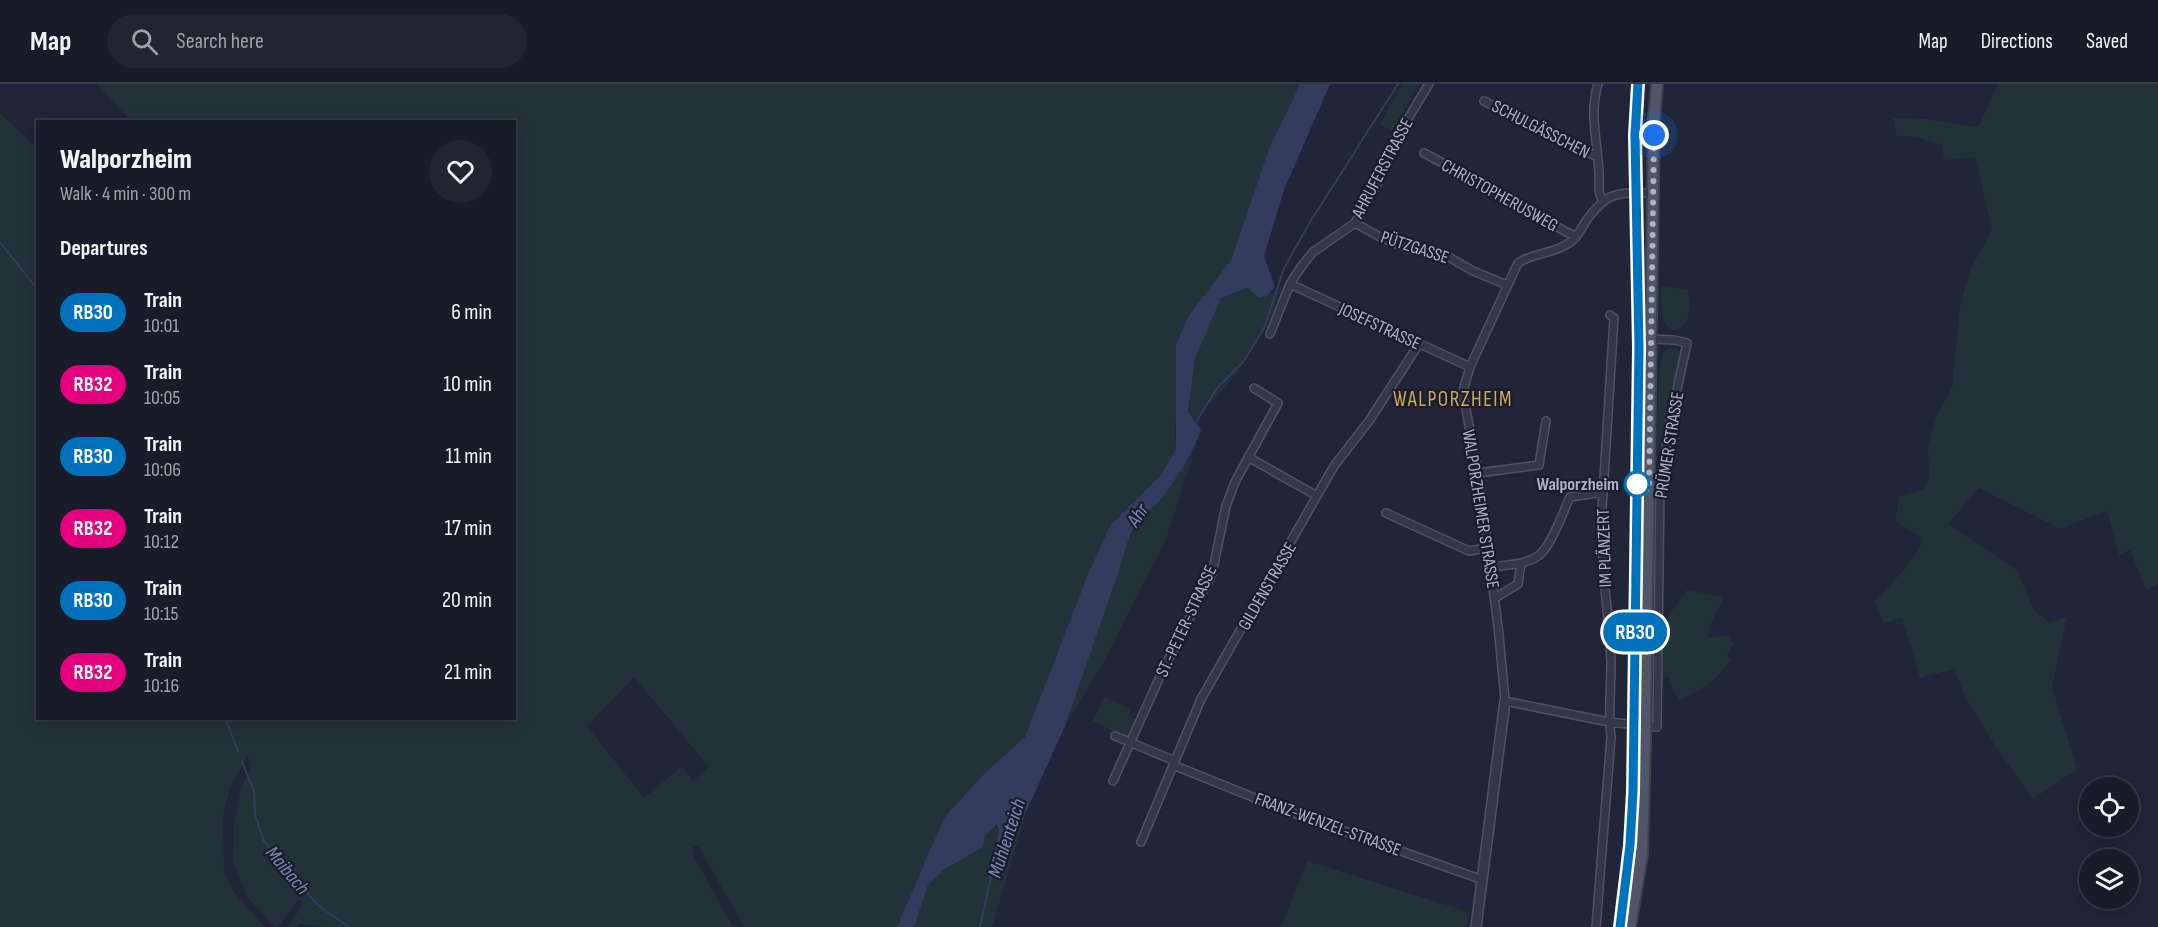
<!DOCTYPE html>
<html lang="en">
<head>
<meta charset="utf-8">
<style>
	:root { --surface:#181c29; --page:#212531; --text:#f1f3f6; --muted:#9fa1a8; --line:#363a46 }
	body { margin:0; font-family:"Sofia Sans Condensed",sans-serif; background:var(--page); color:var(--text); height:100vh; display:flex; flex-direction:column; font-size:22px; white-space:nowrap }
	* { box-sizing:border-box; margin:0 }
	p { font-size:20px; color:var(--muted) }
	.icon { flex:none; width:33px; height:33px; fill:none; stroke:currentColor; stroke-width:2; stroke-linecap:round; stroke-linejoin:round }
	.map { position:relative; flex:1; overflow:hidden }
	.details { position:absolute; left:36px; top:36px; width:480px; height:600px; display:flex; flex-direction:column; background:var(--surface); border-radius:0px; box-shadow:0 3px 15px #0003,0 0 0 2px var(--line) }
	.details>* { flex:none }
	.badge { padding:0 12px; border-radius:20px; font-size:21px; line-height:39px }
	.tools { position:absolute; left:2079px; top:693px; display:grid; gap:12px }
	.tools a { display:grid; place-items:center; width:60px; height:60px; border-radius:50%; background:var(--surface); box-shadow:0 3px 15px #0003,0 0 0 2px var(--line); font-size:30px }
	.you { position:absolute; width:30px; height:30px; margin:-15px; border:4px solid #fff; border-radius:50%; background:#1a73e8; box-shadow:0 0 0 9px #1a73e833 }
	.map>.badge { position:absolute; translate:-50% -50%; box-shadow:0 0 0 3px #fff }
	h2 { padding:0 24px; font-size:22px; line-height:54px }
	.round { display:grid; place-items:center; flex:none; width:63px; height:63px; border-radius:32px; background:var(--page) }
	.overview { display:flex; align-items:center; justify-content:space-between; height:102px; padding:0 24px }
	h1 { font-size:28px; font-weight:800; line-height:45px }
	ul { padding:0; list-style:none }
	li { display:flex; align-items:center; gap:18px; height:72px; padding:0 24px }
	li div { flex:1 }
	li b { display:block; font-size:22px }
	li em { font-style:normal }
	li .badge { min-width:66px; font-weight:700; text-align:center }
	header { display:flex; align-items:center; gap:36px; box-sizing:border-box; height:84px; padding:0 30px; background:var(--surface); border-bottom:2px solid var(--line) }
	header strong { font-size:28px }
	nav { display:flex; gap:33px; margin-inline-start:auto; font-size:21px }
	.search { width:420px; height:54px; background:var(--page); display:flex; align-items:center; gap:15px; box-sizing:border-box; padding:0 21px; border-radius:33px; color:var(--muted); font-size:22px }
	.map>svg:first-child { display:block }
	.green { fill:#233239; fill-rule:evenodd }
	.water { fill:#343c5e }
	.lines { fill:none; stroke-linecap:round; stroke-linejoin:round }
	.stream { stroke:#343c5e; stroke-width:2 }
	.minor-casing { stroke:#4e5262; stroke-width:10 }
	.tertiary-casing { stroke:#4e5262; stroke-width:12 }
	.primary-casing { stroke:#3d4151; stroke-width:14 }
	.minor { stroke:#343747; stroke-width:7 }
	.tertiary { stroke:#343747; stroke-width:9 }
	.primary { stroke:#515667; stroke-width:10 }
	.rail-casing { stroke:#565a6e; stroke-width:4.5 }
	.rail { stroke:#191d2c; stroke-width:2; stroke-dasharray:7; stroke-linecap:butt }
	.primary-bridge-casing { stroke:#3d4151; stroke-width:14; stroke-linecap:butt }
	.primary-bridge { stroke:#515667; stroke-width:10 }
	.line-casing { stroke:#fff; stroke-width:14 }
	.line { stroke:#0072bc; stroke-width:9 }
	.walk { stroke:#aeb1c4; stroke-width:6; stroke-dasharray:0 10.8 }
	.stop-dot { fill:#fff; stroke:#0072bc; stroke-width:3 }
	.labels { text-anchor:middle; stroke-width:4.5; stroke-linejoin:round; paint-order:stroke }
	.street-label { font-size:18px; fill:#aeb1c4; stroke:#191d2c }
	.stop-label { font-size:18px; font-weight:bold; fill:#aeb1c4; stroke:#191d2c; text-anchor:end }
	.water-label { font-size:20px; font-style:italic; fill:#7e88b1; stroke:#191d2c }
	.quarter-label { font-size:21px; letter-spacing:1.5px; fill:#d1a95c; stroke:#191d2c }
</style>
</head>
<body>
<header>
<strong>Map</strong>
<div class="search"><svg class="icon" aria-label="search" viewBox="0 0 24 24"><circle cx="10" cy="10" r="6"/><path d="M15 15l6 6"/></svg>Search here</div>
<nav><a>Map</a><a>Directions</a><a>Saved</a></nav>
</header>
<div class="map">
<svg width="2158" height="843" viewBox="0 0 2158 843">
	<rect width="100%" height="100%" fill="#202537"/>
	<path class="green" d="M96 0H1300L1269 65 1231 176 1190 230 1175 345 1176 365 1161 391 1111 440 1088 490 1025 653 983 691 944 734 897 843H744L699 763 693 762V771L733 843H324L299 840 297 843H288L303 820 299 815 278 843H275L247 813 233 777 234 749 233 748 241 702 251 684 248 672 230 703 223 732 224 787 233 807 265 843H0V29L37 65 38 634H514V38L131 37ZM634 593 709 683 693 697 682 682 644 714 587 642Z
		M1402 0H1419L1392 47 1380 40Z
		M1998 0H2158V500L2146 506 2130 466 2119 471 2107 427 2060 445 1979 404 1948 440 2017 486 2034 527 2049 538 2067 533 2052 603 2076 682V686L2033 715 1996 663 1966 615 1954 585 1920 594 1902 534 1883 540 1875 517 1902 488 1921 462 1920 453 1895 437 1900 412 1924 405 1929 394 1928 363 1936 333 1952 303 1960 223 1970 186 1992 146 1975 73 1944 76 1942 61 1917 53 1897 52 1893 34 1926 35 1978 43Z
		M1283 201C1262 260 1237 293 1194 336L1188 328 1195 275 1221 214 1249 204 1259 213 1267 212Z
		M1661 202 1688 206 1690 224 1687 238 1679 245 1672 246C1658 237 1661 217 1661 202Z
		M1671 262 1677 263 1680 271 1660 357 1654 394 1660 285 1662 270Z
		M1191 369 1192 375 1166 455 1105 576 1065 642 1121 481 1126 461 1140 434 1155 422Z
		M1687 506 1724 513 1711 539 1708 554 1727 551 1734 560 1727 571 1731 575C1716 597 1704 605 1680 616L1673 607 1669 593 1663 594 1661 542Z
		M1104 613 1131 625 1128 632 1137 636 1128 655 1093 637Z
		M1027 726 992 843H914L928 801 945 785 983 763 985 752 998 740 999 746 989 792 992 794 1018 732Z
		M1307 777 1469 828 1467 843H1281Z"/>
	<path class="water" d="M1300 0H1330L1284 106 1264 172 1275 203 1267 212 1259 214 1248 204 1221 214 1195 275 1188 328 1201 346C1194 368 1171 404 1155 422 1151 426 1145 429 1141 433 1130 446 1125 465 1121 481L1065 642 1027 726 1018 732 992 794 989 793 999 746 997 740 985 752 983 763 945 785 928 801 914 843H897L944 734 983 691 1025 653 1088 490 1111 440 1161 391 1176 365V261L1190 230 1231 176 1269 65Z"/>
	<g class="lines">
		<path class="stream" d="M0 158 38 206
			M1195 340 1217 304 1244 277 1264 244 1284 184 1310 138 1398 0
			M225 634 238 667
			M242 678 254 707 255 731 264 757 299 801 320 823 349 843
			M980 843 991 793"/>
		<g class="minor-casing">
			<path id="minor" d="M1598 0C1587 35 1602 72 1599 107L1602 116
				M1484 17 1556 55 1598 73
				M1424 69 1517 119 1531 129 1576 153
				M1355 139 1380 153 1408 165 1440 168 1473 187 1507 201
				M1290 200 1470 283
				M1270 250 1290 200 1301 183 1313 168 1355 139 1377 100 1397 53 1429 0
				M1651 255 1674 256 1687 259 1669 343 1660 405 1657 643 1609 638 1505 617 1499 551 1480 399 1464 315V303L1470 283 1518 179C1534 168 1554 170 1569 159 1577 154 1581 145 1586 137 1608 106 1617 109 1653 109
				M1248 373 1317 412
				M1478 389 1539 381 1546 337
				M1386 429 1469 467 1488 464
				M1491 483C1506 481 1525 481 1538 472 1551 463 1563 428 1570 413L1603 408
				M1495 514 1518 500 1521 479
				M1115 652 1175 677
				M1173 681 1290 728 1483 796
				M1113 697 1162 588 1212 490 1226 422 1235 398 1278 319 1254 304
				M1141 758 1201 615 1334 382 1369 337 1419 260
				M1596 843 1611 653C1608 629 1611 604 1611 579 1609 533 1602 487 1601 441L1614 234 1610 231"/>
		</g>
		<g class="tertiary-casing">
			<path id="tertiary" d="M1476 843 1505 617"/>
		</g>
		<g class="primary-casing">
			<path id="primary" d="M1645 637 1654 37 1657 0
				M1630 843 1642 770 1645 657"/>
		</g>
		<use href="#minor" class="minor"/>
		<use href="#tertiary" class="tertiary"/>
		<use href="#primary" class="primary"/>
		<g class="rail-casing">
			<path id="rail" d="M1620 843 1630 761 1633 708 1639 263 1635 51 1638 0"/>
		</g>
		<use href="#rail" class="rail"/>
		<g class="primary-bridge-casing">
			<path id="primary-bridge" d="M1645 657V637"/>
		</g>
		<use href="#primary-bridge" class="primary-bridge"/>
	</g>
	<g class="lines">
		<g class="line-casing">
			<path id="line" d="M1620 843 1630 761 1633 708 1639 264 1635 51 1638 0"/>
		</g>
		<use href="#line" class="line"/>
		<path class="walk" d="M1637 400 1649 407 1654 51"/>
	</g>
	<circle class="stop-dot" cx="1637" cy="400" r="12"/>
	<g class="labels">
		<g class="street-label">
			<text transform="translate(1541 45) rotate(27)" y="6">SCHULGÄSSCHEN</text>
			<text transform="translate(1382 84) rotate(-62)" y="6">AHRUFERSTRASSE</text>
			<text transform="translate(1500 111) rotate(29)" y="6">CHRISTOPHERUSWEG</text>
			<text transform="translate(1415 163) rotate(18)" y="6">PÜTZGASSE</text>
			<text transform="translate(1380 242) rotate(25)" y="6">JOSEFSTRASSE</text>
			<text transform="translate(1669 361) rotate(-81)" y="6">PRÜMER STRASSE</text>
			<text transform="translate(1481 425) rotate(81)" y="6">WALPORZHEIMER STRASSE</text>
			<text transform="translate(1604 464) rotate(-92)" y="6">IM PLÄNZERT</text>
			<text transform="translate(1267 502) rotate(-60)" y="6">GILDENSTRASSE</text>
			<text transform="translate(1186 537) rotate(-65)" y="6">ST.-PETER-STRASSE</text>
			<text transform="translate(1328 740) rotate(20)" y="6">FRANZ-WENZEL-STRASSE</text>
		</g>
		<g class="stop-label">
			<text x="1619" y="406">Walporzheim</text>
		</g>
		<g class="water-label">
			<text transform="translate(1137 431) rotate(-57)" y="7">Ahr</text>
			<text transform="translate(1006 754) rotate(-72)" y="7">Mühlenteich</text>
			<text transform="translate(288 786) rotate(50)" y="7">Maibach</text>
		</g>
		<g class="quarter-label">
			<text x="1453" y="322">WALPORZHEIM</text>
		</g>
	</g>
</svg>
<div class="tools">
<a><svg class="icon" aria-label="locate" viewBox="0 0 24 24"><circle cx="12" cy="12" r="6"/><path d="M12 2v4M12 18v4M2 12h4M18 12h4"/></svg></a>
<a><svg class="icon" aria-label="layers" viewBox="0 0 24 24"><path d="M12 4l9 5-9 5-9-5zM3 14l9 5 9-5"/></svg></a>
</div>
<div class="you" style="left:1654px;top:51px"></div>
<b class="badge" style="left:1635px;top:548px;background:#0072bc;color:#fff">RB30</b>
<section class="details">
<div class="overview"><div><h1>Walporzheim</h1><p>Walk · 4 min · 300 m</p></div><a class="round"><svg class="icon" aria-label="heart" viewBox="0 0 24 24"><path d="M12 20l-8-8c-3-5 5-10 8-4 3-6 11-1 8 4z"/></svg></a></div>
<h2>Departures</h2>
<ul>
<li><span class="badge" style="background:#0072bc;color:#fff">RB30</span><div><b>Train</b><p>10:01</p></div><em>6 min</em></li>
<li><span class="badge" style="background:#e6007e;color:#fff">RB32</span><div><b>Train</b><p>10:05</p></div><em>10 min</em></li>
<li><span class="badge" style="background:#0072bc;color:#fff">RB30</span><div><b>Train</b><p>10:06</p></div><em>11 min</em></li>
<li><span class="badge" style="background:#e6007e;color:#fff">RB32</span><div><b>Train</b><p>10:12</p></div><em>17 min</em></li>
<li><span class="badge" style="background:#0072bc;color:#fff">RB30</span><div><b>Train</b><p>10:15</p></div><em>20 min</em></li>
<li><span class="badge" style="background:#e6007e;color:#fff">RB32</span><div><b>Train</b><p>10:16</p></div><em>21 min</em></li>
</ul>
</section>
</div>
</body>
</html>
